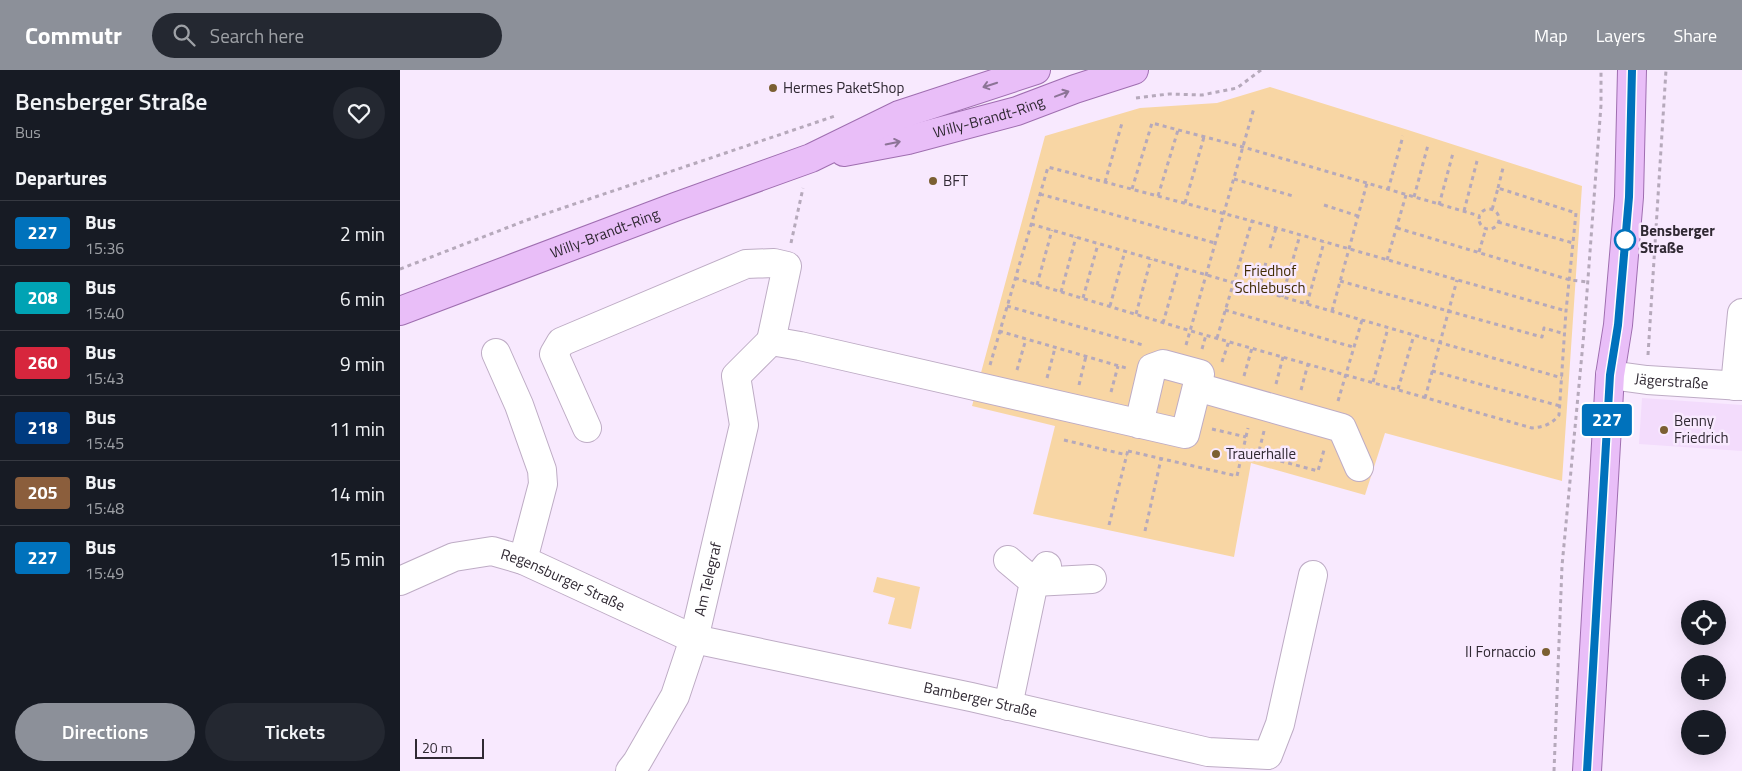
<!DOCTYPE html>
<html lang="en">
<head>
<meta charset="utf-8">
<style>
	:root { --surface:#171b24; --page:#242831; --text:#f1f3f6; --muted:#9ea1a6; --line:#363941; --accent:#8c9099 }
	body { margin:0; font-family:"Titillium Web",sans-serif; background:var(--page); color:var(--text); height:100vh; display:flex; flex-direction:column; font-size:19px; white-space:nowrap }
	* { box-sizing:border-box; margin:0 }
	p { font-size:16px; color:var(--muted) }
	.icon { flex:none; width:28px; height:28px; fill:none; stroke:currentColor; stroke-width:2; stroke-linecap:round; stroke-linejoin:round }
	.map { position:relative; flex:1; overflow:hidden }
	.drawer { display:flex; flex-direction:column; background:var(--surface); width:400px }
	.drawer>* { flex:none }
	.badge { padding:0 10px; border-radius:4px; font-size:18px; line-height:32px }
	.tools { position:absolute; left:1281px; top:530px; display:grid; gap:10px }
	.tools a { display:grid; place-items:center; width:45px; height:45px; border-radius:50%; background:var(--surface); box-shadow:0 5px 20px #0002; font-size:25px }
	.scale { position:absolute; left:15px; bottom:12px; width:69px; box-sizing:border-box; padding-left:5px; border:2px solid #302933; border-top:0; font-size:14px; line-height:18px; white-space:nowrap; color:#302933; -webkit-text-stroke:4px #f8e9fe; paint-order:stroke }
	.map>.badge { position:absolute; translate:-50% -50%; box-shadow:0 0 0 2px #fff }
	h2 { padding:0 15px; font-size:19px; line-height:45px }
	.round { display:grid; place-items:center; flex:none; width:52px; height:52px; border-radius:26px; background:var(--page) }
	.summary { display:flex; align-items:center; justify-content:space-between; height:85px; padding:0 15px }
	h1 { font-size:24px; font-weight:600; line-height:38px }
	.primary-button { display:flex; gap:10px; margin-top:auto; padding:10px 15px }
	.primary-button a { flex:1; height:58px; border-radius:30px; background:var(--accent); color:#fff; font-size:20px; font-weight:600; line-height:58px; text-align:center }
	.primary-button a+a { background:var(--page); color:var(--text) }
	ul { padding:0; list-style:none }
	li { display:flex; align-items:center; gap:15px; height:65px; padding:0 15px; border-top:1px solid var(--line) }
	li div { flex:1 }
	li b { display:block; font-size:19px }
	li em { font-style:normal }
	li .badge { min-width:55px; font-weight:700; text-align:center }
	header { display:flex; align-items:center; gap:30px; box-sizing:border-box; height:70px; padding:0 25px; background:var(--accent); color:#fff }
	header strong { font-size:24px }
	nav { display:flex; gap:28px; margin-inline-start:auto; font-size:18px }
	.search { width:350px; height:45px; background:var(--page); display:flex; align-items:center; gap:12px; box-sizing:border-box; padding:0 18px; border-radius:28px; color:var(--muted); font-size:19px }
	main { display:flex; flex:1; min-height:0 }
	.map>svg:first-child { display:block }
	.built { fill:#f3dcfc }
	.green { fill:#f8d6a4 }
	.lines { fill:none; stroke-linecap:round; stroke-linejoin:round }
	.minor-casing { stroke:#beacc5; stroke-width:30 }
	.major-casing { stroke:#9f6eb0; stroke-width:30 }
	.path { stroke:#b6a9bb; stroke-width:3; stroke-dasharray:4 4; stroke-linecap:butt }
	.minor { stroke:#fff; stroke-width:28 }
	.major { stroke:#e9bef8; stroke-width:28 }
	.oneway { stroke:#8c7496 }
	.line-casing { stroke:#fff; stroke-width:11 }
	.line { stroke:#0072bc; stroke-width:8 }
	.poi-dot { fill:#7b5f32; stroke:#f8e9fe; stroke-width:2 }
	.stop-dot { fill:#fff; stroke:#0072bc; stroke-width:2.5 }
	.labels { text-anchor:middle; stroke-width:5; stroke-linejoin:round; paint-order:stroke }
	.poi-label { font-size:15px; fill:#302933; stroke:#f8e9fe; text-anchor:start }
	.street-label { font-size:15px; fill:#302933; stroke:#f8e9fe }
	.stop-label { font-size:15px; font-weight:bold; fill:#302933; stroke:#f8e9fe; text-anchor:start }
	.park-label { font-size:15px; fill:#422c03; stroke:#f8e9fe }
</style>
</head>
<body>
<header>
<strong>Commutr</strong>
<div class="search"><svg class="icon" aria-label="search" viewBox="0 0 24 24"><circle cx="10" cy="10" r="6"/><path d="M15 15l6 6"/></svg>Search here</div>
<nav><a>Map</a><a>Layers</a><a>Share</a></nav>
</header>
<main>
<section class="drawer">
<div class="summary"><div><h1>Bensberger Straße</h1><p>Bus</p></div><a class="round"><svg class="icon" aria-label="heart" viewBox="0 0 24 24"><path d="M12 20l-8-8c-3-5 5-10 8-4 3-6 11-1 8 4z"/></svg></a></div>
<h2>Departures</h2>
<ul>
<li><span class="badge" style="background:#0072bc;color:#fff">227</span><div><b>Bus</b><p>15:36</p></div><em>2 min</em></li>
<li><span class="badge" style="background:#00a3b4;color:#fff">208</span><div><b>Bus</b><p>15:40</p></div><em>6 min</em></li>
<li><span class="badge" style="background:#d7263d;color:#fff">260</span><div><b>Bus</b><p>15:43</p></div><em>9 min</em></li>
<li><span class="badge" style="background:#003b80;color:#fff">218</span><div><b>Bus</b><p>15:45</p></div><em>11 min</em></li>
<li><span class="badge" style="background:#8b5e3c;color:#fff">205</span><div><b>Bus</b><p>15:48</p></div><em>14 min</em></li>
<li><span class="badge" style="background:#0072bc;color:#fff">227</span><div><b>Bus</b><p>15:49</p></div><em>15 min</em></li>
</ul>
<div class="primary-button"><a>Directions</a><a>Tickets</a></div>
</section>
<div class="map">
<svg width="1342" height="701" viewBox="0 0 1342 701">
	<rect width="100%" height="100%" fill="#f8e9fe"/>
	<path class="built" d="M1242 328 1342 335V381L1239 374Z"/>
	<path class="green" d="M870 17 1008 60 1182 116 1162 411 985 363 965 425 851 393 834 487 633 444 655 356 572 336 645 66 740 38 817 33Z
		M477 507 520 517 511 559 488 554 495 528 473 522Z"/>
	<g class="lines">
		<g class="minor-casing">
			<g id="minor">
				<path d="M96 283 119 335 142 400 143 414 123 490"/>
				<path id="s1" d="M1210 305 1247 310 1342 316"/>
				<path d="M1335 316 1342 243"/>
				<path d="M797 317 942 358 959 397"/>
				<path d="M187 358 154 284 161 272 346 194 374 193 387 196 371 271"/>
				<path d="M647 496 634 512 692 509"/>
				<path id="s2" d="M0 511 54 487 92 481 123 490 294 569 571 627 808 682 868 685 880 654 913 505"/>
				<path d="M608 636 634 512 608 490"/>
				<path id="s3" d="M230 701 237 692 275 626 294 569 344 355 336 306 371 271 400 276C529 305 657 335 785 364L800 304 763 294 752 298 739 354"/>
			</g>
		</g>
		<g class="major-casing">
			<g id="major">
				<path id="s4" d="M444 82 508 70 617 41 675 19 734 0"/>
				<path id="s5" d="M0 241 275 137 411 88 499 45 636 0"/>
				<path d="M1187 701 1210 305 1218 255 1229 127 1232 0"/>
			</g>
		</g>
		<path class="path" d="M736 28 769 24 802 25 837 18 861 0
			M834 109 893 126
			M705 112 722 53
			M1098 118 1103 98
			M732 119 752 53 843 77 1080 146
			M988 120 1003 66
			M640 124 815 173
			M758 126 778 60
			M1014 127 1028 75
			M785 133 804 67
			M924 135 958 146
			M1039 135 1053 83
			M1079 149a10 10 0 1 1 20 0a10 10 0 1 1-20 0Z
			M1064 141 1077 91
			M1098 152 1173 173
			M631 154 1162 308
			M997 158 1170 210 1188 212
			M391 173 403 118
			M870 178 876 158
			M1079 182 1086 158
			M987 190 1006 125
			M0 199 127 150 435 46
			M615 208 791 261 1132 358C1144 357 1152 354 1159 345L1166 241 1176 143 1098 118 1092 140
			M940 211 1142 267 1144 258 1165 264
			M637 215 652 160
			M859 220 866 192
			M661 222 676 167
			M882 227 900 165
			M683 228 698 174
			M907 234 924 172
			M607 236 743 275
			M710 236 725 181
			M825 240 953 277
			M932 241 967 113
			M736 244 751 189
			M763 253 779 197
			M599 261 726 298
			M817 268 852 151
			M786 275 854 38
			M802 279 806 265
			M1248 285 1266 0
			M822 292 829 271
			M590 295 648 97 852 151 1166 241
			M617 300 626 269
			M1032 301 1160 336
			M844 306 852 278
			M647 308 655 278
			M973 312 988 258
			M876 314 883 287
			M679 315 686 286
			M998 319 1014 265
			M901 320 908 294
			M711 322 718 296
			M1025 328 1057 210
			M938 331 962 250
			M812 359 846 367
			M864 361 858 385 918 401 924 380
			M664 370 727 385
			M728 381 837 406 848 358
			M709 455 728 380
			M745 461 761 389
			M1154 701 1162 496 1184 262 1201 35V0"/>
		<use href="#minor" class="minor"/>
		<use href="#major" class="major"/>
	</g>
	<defs><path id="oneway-shaft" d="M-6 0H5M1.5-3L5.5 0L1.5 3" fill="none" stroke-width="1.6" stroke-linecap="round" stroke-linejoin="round" transform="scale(1.25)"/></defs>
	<g class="oneway">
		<use href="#oneway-shaft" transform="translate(590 15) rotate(162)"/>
		<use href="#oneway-shaft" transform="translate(662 24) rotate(-21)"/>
		<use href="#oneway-shaft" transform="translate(493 73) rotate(-11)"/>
	</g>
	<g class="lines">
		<g class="line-casing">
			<path id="line" d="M1187 701 1210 305 1218 255 1229 127 1232 0"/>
		</g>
		<use href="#line" class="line"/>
	</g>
	<g class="poi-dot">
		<circle cx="373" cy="18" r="5"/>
		<circle cx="533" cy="111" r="5"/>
		<circle cx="1264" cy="360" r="5"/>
		<circle cx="816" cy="384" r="5"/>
		<circle cx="1146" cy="582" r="5"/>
	</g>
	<circle class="stop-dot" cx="1225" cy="170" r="10"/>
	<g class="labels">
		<g class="poi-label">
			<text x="383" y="23">Hermes PaketShop</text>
			<text x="543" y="116">BFT</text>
			<text x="1274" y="356">Benny<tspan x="1274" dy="17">Friedrich</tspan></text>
			<text x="826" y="389">Trauerhalle</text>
			<text x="1136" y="587" text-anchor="end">Il Fornaccio</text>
		</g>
		<g class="street-label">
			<text dy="5" stroke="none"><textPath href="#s4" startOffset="149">Willy-Brandt-Ring</textPath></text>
			<text dy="5" stroke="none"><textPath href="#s5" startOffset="219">Willy-Brandt-Ring</textPath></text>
			<text dy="5" stroke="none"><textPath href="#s1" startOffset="62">Jägerstraße</textPath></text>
			<text dy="5" stroke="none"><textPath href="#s3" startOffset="209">Am Telegraf</textPath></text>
			<text dy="5" stroke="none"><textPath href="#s2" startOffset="174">Regensburger Straße</textPath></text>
			<text dy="5" stroke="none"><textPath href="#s2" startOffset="611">Bamberger Straße</textPath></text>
		</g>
		<g class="stop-label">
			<text x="1240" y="166">Bensberger<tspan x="1240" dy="17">Straße</tspan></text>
		</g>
		<g class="park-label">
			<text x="870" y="206">Friedhof<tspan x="870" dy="17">Schlebusch</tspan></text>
		</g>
	</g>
</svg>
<div class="tools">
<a><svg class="icon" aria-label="locate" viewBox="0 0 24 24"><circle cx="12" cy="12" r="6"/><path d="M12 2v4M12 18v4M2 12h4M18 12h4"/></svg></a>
<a>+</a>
<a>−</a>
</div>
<div class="scale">20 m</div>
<b class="badge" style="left:1207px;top:350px;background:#0072bc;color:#fff">227</b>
</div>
</main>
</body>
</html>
